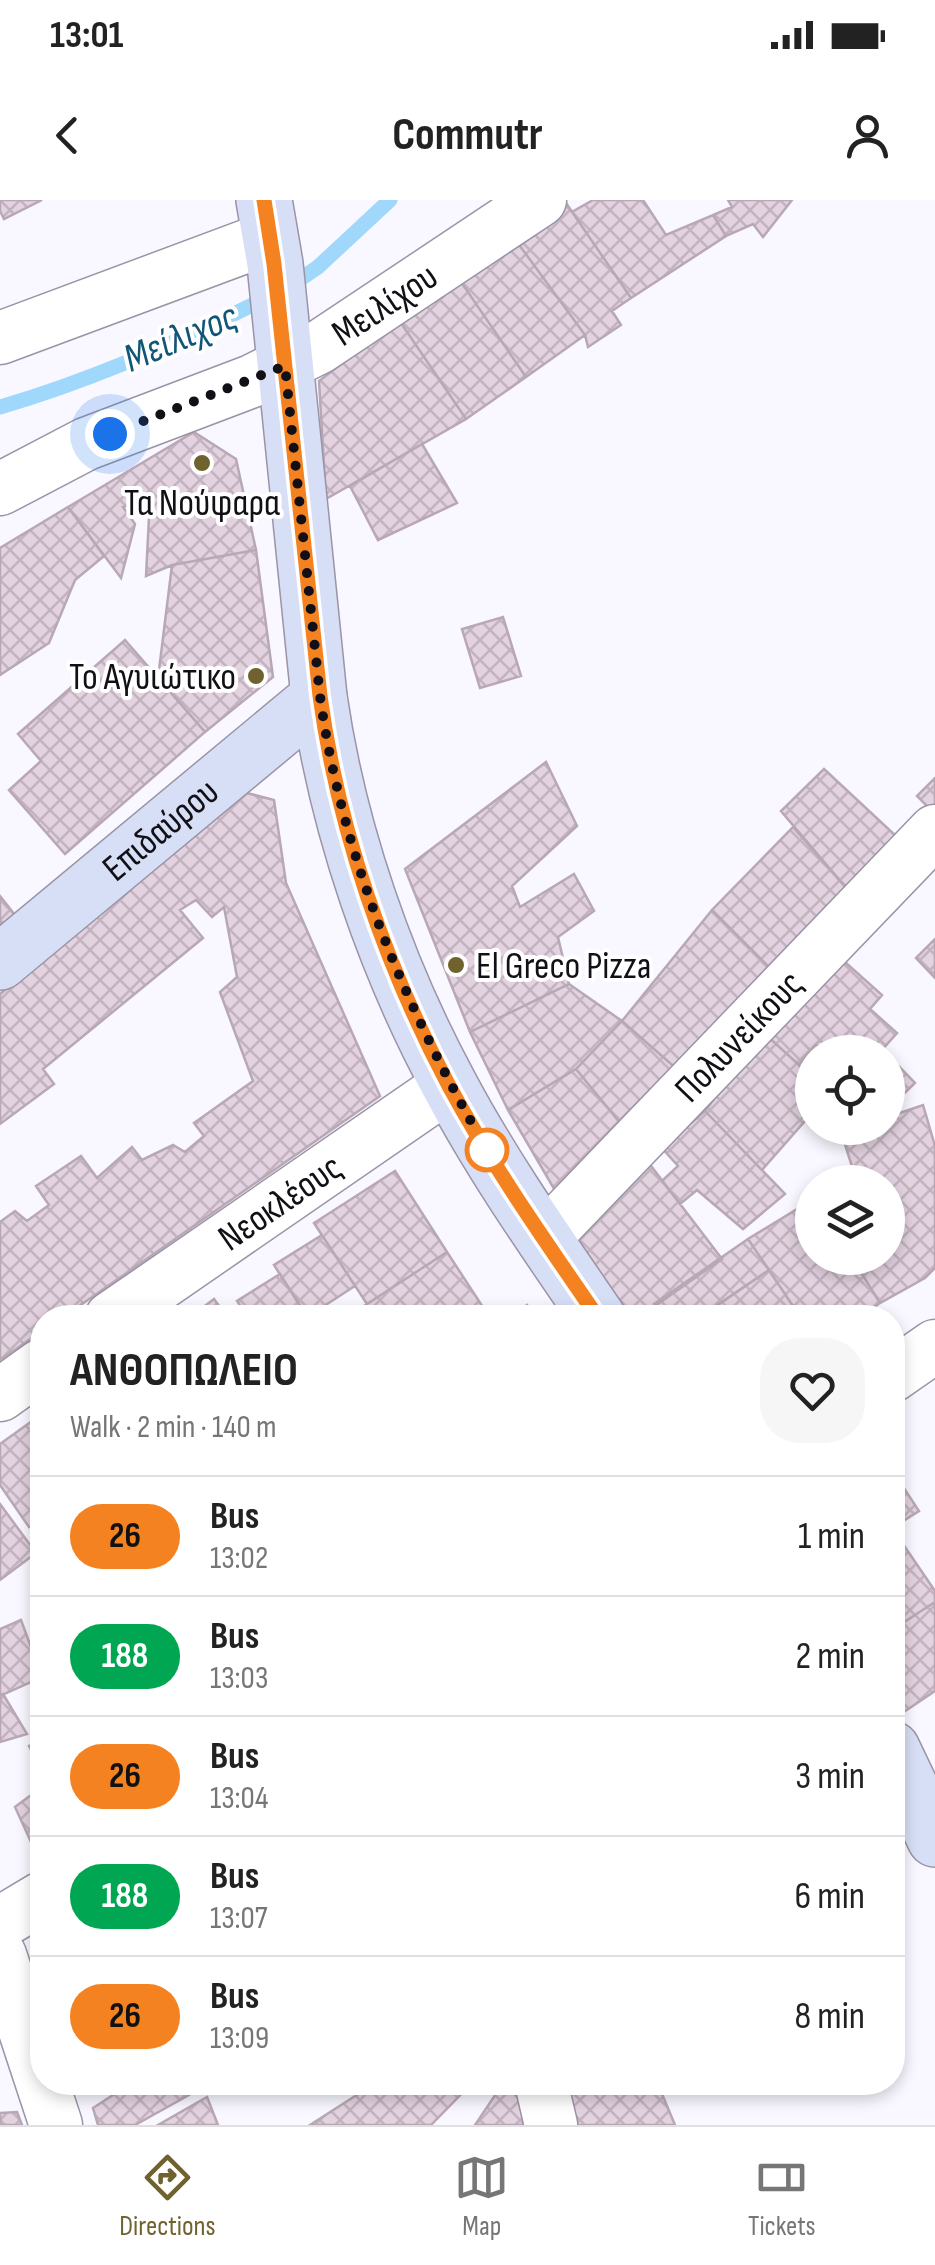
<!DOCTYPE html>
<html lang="en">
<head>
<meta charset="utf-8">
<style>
	:root { --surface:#fff; --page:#f6f6f6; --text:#222; --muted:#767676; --line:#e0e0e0; --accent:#6f622f }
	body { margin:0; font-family:"Sofia Sans Condensed",sans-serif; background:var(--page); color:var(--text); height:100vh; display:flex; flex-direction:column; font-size:38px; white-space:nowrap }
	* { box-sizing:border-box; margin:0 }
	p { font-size:32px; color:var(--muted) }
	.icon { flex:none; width:55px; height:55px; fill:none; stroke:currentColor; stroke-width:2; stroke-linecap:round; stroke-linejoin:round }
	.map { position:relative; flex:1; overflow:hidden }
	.panel { position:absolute; left:30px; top:1105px; width:875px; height:790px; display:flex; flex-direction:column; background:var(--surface); border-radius:40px; box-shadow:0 5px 15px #0003 }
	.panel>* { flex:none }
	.badge { padding:0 20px; border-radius:32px; font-size:35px; line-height:65px }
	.fabs { position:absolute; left:795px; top:835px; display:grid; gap:20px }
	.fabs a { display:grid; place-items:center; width:110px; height:110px; border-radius:50%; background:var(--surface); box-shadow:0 5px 15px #0003; font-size:50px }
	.you { position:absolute; width:50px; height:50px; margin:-25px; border:8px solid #fff; border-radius:50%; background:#1a73e8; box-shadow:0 0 0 15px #1a73e833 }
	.map>.badge { position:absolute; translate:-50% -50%; box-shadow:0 0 0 5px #fff }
	.round { display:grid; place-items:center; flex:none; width:105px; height:105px; border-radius:40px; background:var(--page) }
	.head { display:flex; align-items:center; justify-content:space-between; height:170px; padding:0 40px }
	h1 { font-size:48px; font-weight:700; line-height:75px }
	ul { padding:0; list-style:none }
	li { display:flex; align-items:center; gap:30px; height:120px; padding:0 40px; border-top:2px solid var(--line) }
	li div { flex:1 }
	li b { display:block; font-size:38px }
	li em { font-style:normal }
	li .badge { min-width:110px; font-weight:700; text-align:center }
	.status { display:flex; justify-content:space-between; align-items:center; height:70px; padding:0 50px; background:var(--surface); direction:ltr }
	.status svg { height:28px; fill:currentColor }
	header { display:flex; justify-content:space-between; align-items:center; height:130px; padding:0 40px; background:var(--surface); font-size:45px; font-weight:700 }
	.dock { display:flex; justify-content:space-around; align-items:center; height:140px; border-top:2px solid var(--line); background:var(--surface); font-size:28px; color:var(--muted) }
	.dock a { display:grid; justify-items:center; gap:5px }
	.dock .active { color:var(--accent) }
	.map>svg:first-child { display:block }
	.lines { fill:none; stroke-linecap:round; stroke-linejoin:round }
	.stream { stroke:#a0d8fb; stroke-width:15 }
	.building { fill:url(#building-cross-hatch); stroke:#b8a8b5; stroke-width:2.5 }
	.street-casing { stroke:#9a94a6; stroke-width:55 }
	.secondary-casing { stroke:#9a94a6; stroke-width:58 }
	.street { stroke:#fff; stroke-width:52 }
	.secondary { stroke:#d7dff6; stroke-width:55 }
	.line-casing { stroke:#fff; stroke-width:22 }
	.line { stroke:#f58220; stroke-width:15 }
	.walk { stroke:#121016; stroke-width:10; stroke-dasharray:0 18 }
	.poi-dot { fill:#6f622f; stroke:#fff; stroke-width:4 }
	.stop-dot { fill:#fff; stroke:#f58220; stroke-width:5 }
	.labels { text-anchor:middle; stroke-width:8; stroke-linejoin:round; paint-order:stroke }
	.street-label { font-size:38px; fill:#121016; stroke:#fff }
	.poi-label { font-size:38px; fill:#121016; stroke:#fff }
	.water-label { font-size:40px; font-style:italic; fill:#157; stroke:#fff }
</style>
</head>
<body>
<div class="status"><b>13:01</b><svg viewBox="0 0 49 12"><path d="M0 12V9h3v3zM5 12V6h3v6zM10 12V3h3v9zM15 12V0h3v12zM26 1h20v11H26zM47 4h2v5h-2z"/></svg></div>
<header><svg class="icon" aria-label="back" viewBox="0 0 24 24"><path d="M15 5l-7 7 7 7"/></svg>Commutr<svg class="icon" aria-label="person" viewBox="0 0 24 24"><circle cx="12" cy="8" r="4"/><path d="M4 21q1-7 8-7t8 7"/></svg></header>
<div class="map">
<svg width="935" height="1925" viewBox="0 0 935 1925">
	<defs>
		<pattern id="building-cross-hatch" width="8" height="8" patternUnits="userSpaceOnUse" patternTransform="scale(2.5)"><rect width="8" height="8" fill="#e3d2e0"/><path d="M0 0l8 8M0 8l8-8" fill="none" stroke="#c2b3bf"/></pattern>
	</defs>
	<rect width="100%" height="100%" fill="#f9f7ff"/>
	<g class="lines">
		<path class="stream" d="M287 88 318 67 390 0
			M0 207C92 180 181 141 266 98"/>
	</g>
	<path class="building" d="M0 0H42L4 19 0 11Z
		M564 0 631 98 612 111 621 125 588 147 585 135 509 31Z
		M593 0H643L666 35 713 15 726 36 631 98 572 12Z
		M728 0H792L763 37 753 24 726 36 713 15 732 7Z
		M509 31 585 135 526 177 459 79Z
		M459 79 526 177 466 219 399 120Z
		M399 120 466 219 326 299 319 181Z
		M194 232 236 259 256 350 172 365 146 376 150 297 123 307 135 324 121 378 68 307Z
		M422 244 457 303 378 340 350 286Z
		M68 307 104 356 75 380 49 443 0 475V348Z
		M256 350 273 477 205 532 158 478 172 365Z
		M503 417 521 476 480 488 462 429Z
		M125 440 205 532 65 654 9 590 41 561 18 534Z
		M546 562 577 626 512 686 520 707 574 674 594 711 558 737 569 784 470 832 405 669Z
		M824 569 911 650 859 703 781 611Z
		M935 578V614L917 596Z
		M243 592 274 600 286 683 380 896 62 1118H42V1131L0 1160V1022L15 1011 27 1021 49 1005 36 986 81 956 97 978 132 947 142 960 173 945 185 952 204 936 194 923 253 881 220 792 237 777 224 707 212 717 196 700 180 710 203 738 43 869 54 884 0 924V794Z
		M793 627 859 703 777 775 712 710Z
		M0 696 15 715 0 727Z
		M712 710 777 775 679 871 622 821Z
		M935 739V778L916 758Z
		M836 754 882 795 870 809 897 833 880 852H825L816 845 799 865 764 833Z
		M569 784 622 821 576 869 508 910 470 832Z
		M622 821 679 871 630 935 576 869Z
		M764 833 799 865 812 882V913L762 970 705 911Z
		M888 855 915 883 888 909Z
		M576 869 630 935 560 999 508 910Z
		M923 905 935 946V1068L925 1078 880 1103 852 1058H888V982H857L841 932 855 928H888V917Z
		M705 911 785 994 743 1029 697 990 680 1004 662 981 678 966 662 948Z
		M645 958 722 1059 638 1118H620L562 1029Z
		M395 971 447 1052 367 1104 314 1023Z
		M812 1000V1058H852L880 1103 859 1118H801L748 1039Z
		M322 1035 355 1086 307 1117 274 1065Z
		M748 1039 769 1070 699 1118H664L654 1104Z
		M447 1052 490 1118H346L367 1104Z
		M769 1070 801 1118H726L717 1105Z
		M280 1074 308 1118H248L237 1101Z
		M214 1099 228 1118H189Z
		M527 1105 535 1118H508Z
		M717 1105 726 1118H699Z
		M42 1214V1318L29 1327 0 1285V1244Z
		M892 1270 919 1311 892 1328Z
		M0 1304 36 1353 0 1380Z
		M892 1328 935 1391V1402L892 1430Z
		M935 1402V1491L892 1520V1430Z
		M21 1420 42 1477 0 1496V1429Z
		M3 1494 27 1534 0 1542V1496Z
		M42 1539V1570L29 1546Z
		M42 1587V1666L15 1607Z
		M133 1882H184L189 1895 135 1925H98L93 1908Z
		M377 1882H473L431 1925H310Z
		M504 1882H513L527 1925H475Z
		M592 1882H657L675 1925H574L564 1897Z
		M207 1897 218 1925H158Z
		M17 1912 22 1925H0V1913Z"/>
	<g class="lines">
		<g class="street-casing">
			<g id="street">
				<path d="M0 138 271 37"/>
				<path id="s1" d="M0 289 86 244 252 181 318 148 540 0"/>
				<path id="s2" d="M543 1039 935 631"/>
				<path id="s3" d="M111 1118 449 885"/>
				<path d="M892 1176 935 1146"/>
				<path d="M0 1195 42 1165"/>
				<path d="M0 1723 42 1698"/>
				<path d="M0 1755 56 1925"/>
				<path d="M541 1882 551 1925"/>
			</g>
		</g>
		<g class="secondary-casing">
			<g id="secondary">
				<path d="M264 0 275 64 319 497C338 629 386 768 450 886 493 967 546 1042 598 1118"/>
				<path id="s4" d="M0 762 319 497"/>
				<path d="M892 1549 935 1639"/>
			</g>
		</g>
		<use href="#street" class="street"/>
		<use href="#secondary" class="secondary"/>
	</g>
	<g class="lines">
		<g class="line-casing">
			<path id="line" d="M264 0 274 64 320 496C338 630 386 767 449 886 493 967 546 1042 598 1118"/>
		</g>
		<use href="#line" class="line"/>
		<path class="walk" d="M110 234 285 166 320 496C343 664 410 818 494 962L487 950"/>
	</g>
	<g class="poi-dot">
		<circle cx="202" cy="263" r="10"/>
		<circle cx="256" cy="476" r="10"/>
		<circle cx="456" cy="765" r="10"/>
	</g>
	<circle class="stop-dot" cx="487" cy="950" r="20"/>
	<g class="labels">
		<g class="street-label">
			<text dy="13" stroke="none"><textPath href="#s1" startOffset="428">Μειλίχου</textPath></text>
			<text dy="13" stroke="none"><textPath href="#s4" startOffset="208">Επιδαύρου</textPath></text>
			<text dy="13" stroke="none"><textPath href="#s2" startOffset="282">Πολυνείκους</textPath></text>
			<text dy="13" stroke="none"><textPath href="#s3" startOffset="205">Νεοκλέους</textPath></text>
		</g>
		<g class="poi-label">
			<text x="202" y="315">Τα Νούφαρα</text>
			<text x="236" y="489" text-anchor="end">Το Αγυιώτικο</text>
			<text x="476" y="778" text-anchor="start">El Greco Pizza</text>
		</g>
		<g class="water-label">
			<text transform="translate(180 136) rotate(-23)" y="14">Μείλιχος</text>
		</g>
	</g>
</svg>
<div class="fabs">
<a><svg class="icon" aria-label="locate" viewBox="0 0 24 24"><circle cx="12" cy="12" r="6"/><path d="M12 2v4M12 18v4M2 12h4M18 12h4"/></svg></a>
<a><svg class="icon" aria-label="layers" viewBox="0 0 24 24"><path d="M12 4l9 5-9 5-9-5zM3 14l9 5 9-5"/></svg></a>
</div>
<div class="you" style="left:110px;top:234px"></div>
<section class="panel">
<div class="head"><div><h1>ΑΝΘΟΠΩΛΕΙΟ</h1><p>Walk · 2 min · 140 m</p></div><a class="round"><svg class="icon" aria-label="heart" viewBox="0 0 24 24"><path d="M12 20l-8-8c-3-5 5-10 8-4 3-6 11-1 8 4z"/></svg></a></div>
<ul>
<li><span class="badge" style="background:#f58220;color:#111">26</span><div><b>Bus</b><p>13:02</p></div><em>1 min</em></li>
<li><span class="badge" style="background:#00a651;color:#fff">188</span><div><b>Bus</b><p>13:03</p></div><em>2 min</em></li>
<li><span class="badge" style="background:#f58220;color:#111">26</span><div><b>Bus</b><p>13:04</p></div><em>3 min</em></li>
<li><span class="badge" style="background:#00a651;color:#fff">188</span><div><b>Bus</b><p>13:07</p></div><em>6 min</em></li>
<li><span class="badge" style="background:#f58220;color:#111">26</span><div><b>Bus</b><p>13:09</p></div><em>8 min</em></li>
</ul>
</section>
</div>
<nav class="dock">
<a class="active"><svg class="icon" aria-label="directions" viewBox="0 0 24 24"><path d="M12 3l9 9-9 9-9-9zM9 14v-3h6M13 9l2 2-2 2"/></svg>Directions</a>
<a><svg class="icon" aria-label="map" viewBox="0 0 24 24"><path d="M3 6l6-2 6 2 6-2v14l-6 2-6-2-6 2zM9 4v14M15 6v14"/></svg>Map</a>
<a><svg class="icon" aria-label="tickets" viewBox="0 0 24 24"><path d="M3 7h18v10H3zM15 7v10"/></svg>Tickets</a>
</nav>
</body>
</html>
